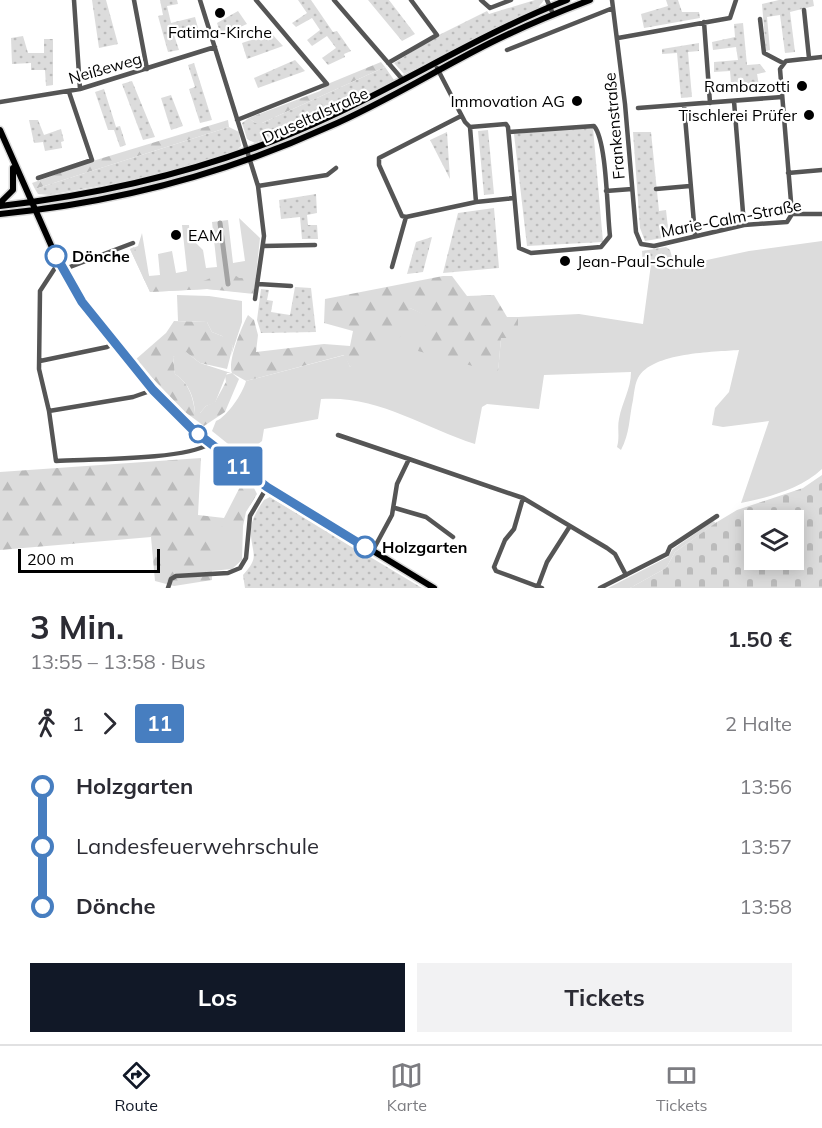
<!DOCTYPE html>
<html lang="de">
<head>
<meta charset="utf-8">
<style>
	:root { --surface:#fff; --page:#f2f2f3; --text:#2b2b33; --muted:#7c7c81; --line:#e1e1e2; --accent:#111827 }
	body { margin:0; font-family:Mulish,sans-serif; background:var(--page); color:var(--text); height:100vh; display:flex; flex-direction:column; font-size:22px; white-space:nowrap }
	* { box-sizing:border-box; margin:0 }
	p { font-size:20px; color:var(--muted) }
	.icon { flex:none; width:33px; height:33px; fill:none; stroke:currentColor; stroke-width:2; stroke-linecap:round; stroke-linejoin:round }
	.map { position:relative; height:588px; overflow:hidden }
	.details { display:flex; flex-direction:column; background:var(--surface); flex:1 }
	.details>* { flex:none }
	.badge { padding:0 12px; border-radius:4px; font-size:21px; line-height:39px }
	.buttons { position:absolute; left:744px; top:510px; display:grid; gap:12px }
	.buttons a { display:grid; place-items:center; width:60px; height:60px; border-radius:0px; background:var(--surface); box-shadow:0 3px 15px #0003; font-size:30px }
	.scale { position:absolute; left:18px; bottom:15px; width:142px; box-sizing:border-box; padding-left:6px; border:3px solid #000; border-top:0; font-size:16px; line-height:21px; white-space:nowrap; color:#000; -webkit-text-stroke:4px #fff; paint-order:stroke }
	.map>.badge { position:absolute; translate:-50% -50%; box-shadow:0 0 0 3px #fff }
	.legs { display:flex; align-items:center; gap:9px; height:66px; padding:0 30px; font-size:20px }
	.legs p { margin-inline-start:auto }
	.headline { display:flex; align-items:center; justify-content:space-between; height:102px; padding:0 30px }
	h1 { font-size:33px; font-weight:700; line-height:45px }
	.button { display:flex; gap:12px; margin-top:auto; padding:12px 30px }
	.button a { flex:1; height:69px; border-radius:0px; background:var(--accent); color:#fff; font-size:24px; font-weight:700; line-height:69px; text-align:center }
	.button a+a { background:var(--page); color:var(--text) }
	ul { padding:0 30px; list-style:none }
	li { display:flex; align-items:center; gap:21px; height:60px; font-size:22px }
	li i { display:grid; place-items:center; width:9px; height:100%; margin:0 8px; background:currentColor }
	li i::after { content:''; width:15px; height:15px; margin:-8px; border:4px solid; border-radius:50%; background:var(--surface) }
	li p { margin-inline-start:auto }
	li:first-child i { background:linear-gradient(#0000 50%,currentColor 0) }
	li:last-child i { background:linear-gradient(currentColor 50%,#0000 0) }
	.tab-bar { display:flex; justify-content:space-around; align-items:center; height:84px; border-top:2px solid var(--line); background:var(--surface); font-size:16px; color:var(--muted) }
	.tab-bar a { display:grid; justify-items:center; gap:3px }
	.tab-bar .on { color:var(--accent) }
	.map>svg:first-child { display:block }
	.grass { fill:#dcdcdc }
	.forest { fill:url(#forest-firs) }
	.cemetery { fill:url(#cemetery-stones); fill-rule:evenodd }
	.park { fill:url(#park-dots) }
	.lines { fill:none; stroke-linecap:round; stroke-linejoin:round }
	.canal { stroke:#a3a3a3; stroke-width:5 }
	.major-casing { stroke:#dbdbdb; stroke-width:9 }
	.minor { stroke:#555; stroke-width:4.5 }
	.major { stroke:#000; stroke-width:6 }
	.line-1-casing { stroke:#fff; stroke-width:14 }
	.line-1 { stroke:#477ec0; stroke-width:9 }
	.poi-dot { fill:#000; stroke:#fff; stroke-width:2 }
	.stop-1-dot { fill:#fff; stroke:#477ec0; stroke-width:3 }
	.labels { text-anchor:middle; stroke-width:4.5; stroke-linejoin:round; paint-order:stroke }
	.poi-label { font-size:16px; fill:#000; stroke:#fff; text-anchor:end }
	.street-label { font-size:16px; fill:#000; stroke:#fff }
	.stop-label { font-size:16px; font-weight:bold; fill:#000; stroke:#fff; text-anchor:start }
</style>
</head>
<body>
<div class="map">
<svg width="822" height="588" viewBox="0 0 822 588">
	<defs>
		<pattern id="forest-firs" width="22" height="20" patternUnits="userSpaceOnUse" patternTransform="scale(1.5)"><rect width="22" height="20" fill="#dcdcdc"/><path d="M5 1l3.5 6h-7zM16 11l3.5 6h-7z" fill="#bbb"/></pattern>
		<pattern id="cemetery-stones" width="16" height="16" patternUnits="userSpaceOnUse" patternTransform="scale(1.5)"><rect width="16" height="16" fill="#dcdcdc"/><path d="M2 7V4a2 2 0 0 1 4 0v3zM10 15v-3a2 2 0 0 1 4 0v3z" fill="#bbb"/></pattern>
		<pattern id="park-dots" width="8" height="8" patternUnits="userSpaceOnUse" patternTransform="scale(1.5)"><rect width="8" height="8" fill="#dcdcdc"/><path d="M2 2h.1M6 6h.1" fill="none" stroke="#bbb" stroke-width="1.8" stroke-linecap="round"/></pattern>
	</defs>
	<rect width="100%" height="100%" fill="#fff"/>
	<path class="grass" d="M239 218 260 238 254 294 207 289 150 292 130 249 138 246 142 233 149 276 160 275 158 254 172 251 176 273 187 271 182 225H189L190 237 203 250 206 268 217 267 212 222 228 220 233 263 245 261Z
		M822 241V469C800 489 770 497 741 503L769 421 723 427 712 425 715 408 729 392 739 350C714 352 652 352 638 378 635 383 634 394 633 400 629 418 630 433 621 450L617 447C620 437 617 428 619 419 622 402 631 389 631 372L544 375 539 409 487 404 482 407 475 444C423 427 377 395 321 399L318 419 264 429 262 441 243 456 212 431 216 421C227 417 243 393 246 381L345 355 350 367 410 308 428 316 498 372 501 338H518V317L579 314 643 324 651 264 673 261 674 267 749 251Z
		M177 295 209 296 242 301V322L231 356 233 346 222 336 212 332 207 322 178 321Z
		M181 352H186L200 363 231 373H227L215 403 206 406 200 413H195C194 397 189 383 175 374L173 357Z
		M713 521 716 523 675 552 666 568 630 588H608L668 557 673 549Z
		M211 526H243L242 560 232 569 211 571Z"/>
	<path class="forest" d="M381 62 385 67 262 123H255L249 118 320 91 330 83Z
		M228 120 229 127 35 189 32 183 96 160Z
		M134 247 153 283C171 286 188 287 206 280 214 277 218 271 228 270L239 278H256L253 293 207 289 150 292 130 249Z
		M443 276H452L467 296 494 295 507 317H518V338H501L498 373 418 351 428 317 410 308 400 337 350 367 344 355 246 381 232 373 239 379 225 412 204 426 185 412 135 360 166 333 174 321 207 322 212 332 227 338 233 346 227 369 200 363 186 352 173 357 175 374C189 383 193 397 195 413H200L206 406 215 402 226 382 225 375 232 373C227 362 242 326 248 315L254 320 258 335 256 352 324 344 350 346 353 331 324 323 325 299Z
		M201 458 198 515 224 518 242 483 254 488 257 494 246 512 243 526 211 527 212 580 174 586 155 581 151 537 0 550V472Z"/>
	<path class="cemetery" d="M822 475V588H630L666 568 675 552 717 522 737 510 803 488ZM754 520H794V560H754Z"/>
	<path class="park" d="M92 0H106L118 44 99 48Z
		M160 0H177L178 4 167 6 171 23 195 17 198 28 174 35 179 50 168 52 158 16 163 15Z
		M298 0H311L333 32 337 31 351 51 344 54 345 57 328 65 322 58 336 48 327 36 312 46 307 40 320 30 312 18 296 27 292 23 307 13Z
		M368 0H389L415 34 402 41Z
		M535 0H544L537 9 404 74 394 63 439 35 487 11 489 14Z
		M666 0H678L682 12H699L700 18 644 28 641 14 668 6Z
		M779 0H813L814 6 790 12 795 52 785 53 780 15 767 17 770 50 766 51 762 4Z
		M238 11 247 24 221 35 217 23Z
		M743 23 747 65 760 64 766 72 757 74 760 91 732 94 730 71 714 72V62L738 60 736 47 713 50 712 42 735 37 734 24Z
		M271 33 283 46 247 59 242 43Z
		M23 36 28 53H44V39H53V85L46 86 45 70H31V63L12 64 11 38Z
		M699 43V51L688 52 692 97 681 98 677 53 662 54V49Z
		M295 60 305 71 258 88 254 78Z
		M194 63 212 120 200 123 189 89 195 87 188 65Z
		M385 67 394 80 352 102 255 143 247 139 242 123 249 118 255 123H262Z
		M132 81 155 137 143 140 122 84Z
		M104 89 116 127 120 126 126 145 120 147 114 130H108L95 92Z
		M171 95 183 126 171 130 161 98Z
		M29 120H38L44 135 61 129 64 141 61 142 62 148 45 151 43 142 34 143Z
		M229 127 239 132 241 146 236 151 144 178 49 195 38 194 35 189Z
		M587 127 593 128 603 242 527 246 514 134Z
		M488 130 494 194 484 195 478 131Z
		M447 132 450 179 430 140Z
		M633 132H651L659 211 666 210 669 237 645 241 640 228Z
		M316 194 317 213 307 215 308 225H317L318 239H302L300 217 281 219 279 200Z
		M494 208 499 268 443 273 458 213Z
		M432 237 423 272 407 274 416 242Z
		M666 247 670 250 673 261 643 265 642 251Z
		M295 287 311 288 316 332 261 333 257 320 261 289 269 290 267 300 273 301 271 312 290 315Z
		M270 497 422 588H245L243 575C259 557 253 556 251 536 249 523 257 510 264 500Z"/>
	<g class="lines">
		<path class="canal" d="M220 223 228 284"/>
		<g class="major-casing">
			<path id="major" d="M0 130 62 270 82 302 153 390 209 444 258 481 434 588
				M0 203 13 190V168
				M0 206C114 193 227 165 331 116 411 79 485 32 567 0
				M0 214C113 203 225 174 328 127 384 103 436 70 490 43 522 27 556 13 590 0"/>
		</g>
		<path class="minor" d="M74 0 80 89
			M134 0 147 69
			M200 0 258 186 264 236 255 299
			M334 0 403 80
			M481 0 490 8 511 0
			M547 0 553 14
			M612 0 625 104 636 232 641 244 654 246 744 225 787 222 792 214H822
			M804 10 809 58
			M760 19 764 53 783 63
			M704 22 710 103
			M618 38 730 18 736 0
			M507 50 613 8
			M388 63 437 35 411 0
			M437 68 465 122 470 127 506 124 508 127 519 248 531 253 601 247 610 236C607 212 607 141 594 126L509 132
			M734 101 744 225
			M0 102 80 89 215 47
			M684 105 695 235
			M638 108 782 97
			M461 116 379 158V165L402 216 406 217 476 202 514 198
			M237 120 327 84 256 0
			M470 127 476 202
			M788 173 822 170
			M38 178 92 160 69 92
			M258 186 327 175 336 168
			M656 189 690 186
			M606 191 632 189
			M792 214 780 69 786 61 822 57
			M263 246 315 245
			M60 266 55 268 40 291 39 369 49 411 56 461C89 459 185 460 209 444
			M392 267 406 217
			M62 270 133 243
			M258 284 291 286
			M40 361 107 347 115 343
			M49 411 133 397 153 390
			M338 435 409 459
			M523 498 514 529 505 540 494 567 496 571 542 588
			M395 508 426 517 453 537
			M372 552 392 515 397 484 409 459 523 498 607 548 615 554 626 575
			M538 586 547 562 570 526
			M168 588 171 579 176 576 228 573 240 568 246 558 250 516 267 487
			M600 588 667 554 670 547 717 516"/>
		<use href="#major" class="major"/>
	</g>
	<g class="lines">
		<g class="line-1-casing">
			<path id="line-1" d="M56 256 82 302 153 390 193 430 267 487 365 547"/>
		</g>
		<use href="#line-1" class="line-1"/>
	</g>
	<g class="poi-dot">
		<circle cx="220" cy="13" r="6"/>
		<circle cx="802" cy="86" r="6"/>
		<circle cx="577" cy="101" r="6"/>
		<circle cx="809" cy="115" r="6"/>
		<circle cx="176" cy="235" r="6"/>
		<circle cx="565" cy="261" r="6"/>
	</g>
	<g class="stop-1-dot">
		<circle cx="56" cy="256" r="10"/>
		<circle cx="198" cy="434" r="8"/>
		<circle cx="365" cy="547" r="10"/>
	</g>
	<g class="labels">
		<g class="poi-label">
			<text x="220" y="38" text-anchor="middle">Fatima-Kirche</text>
			<text x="790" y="92">Rambazotti</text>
			<text x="565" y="107">Immovation AG</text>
			<text x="797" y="121">Tischlerei Prüfer</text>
			<text x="188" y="241" text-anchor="start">EAM</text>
			<text x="577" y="267" text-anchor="start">Jean-Paul-Schule</text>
		</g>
		<g class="street-label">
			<text transform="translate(105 68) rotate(-16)" y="6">Neißeweg</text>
			<text transform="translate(315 115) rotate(-24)" y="6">Druseltalstraße</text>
			<text transform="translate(614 126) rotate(-95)" y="6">Frankenstraße</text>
			<text transform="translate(731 218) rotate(-11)" y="6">Marie-Calm-Straße</text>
		</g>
		<g class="stop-label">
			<text x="72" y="262">Dönche</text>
			<text x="382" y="553">Holzgarten</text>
		</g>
	</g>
</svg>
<div class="buttons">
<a><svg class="icon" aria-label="layers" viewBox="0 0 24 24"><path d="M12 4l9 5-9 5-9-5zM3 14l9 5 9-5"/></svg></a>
</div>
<div class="scale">200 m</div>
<b class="badge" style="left:238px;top:466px;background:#477ec0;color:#fff">11</b>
</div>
<section class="details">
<div class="headline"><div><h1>3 Min.</h1><p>13:55 – 13:58 · Bus</p></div><b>1.50 €</b></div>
<div class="legs"><svg class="icon" aria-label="walk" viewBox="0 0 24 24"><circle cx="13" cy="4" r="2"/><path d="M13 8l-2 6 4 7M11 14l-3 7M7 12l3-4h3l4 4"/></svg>1<svg class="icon" aria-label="forward" viewBox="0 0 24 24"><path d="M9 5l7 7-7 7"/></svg><b class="badge" style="background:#477ec0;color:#fff">11</b><p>2 Halte</p></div>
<ul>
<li><i style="color:#477ec0"></i><b>Holzgarten</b><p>13:56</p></li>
<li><i style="color:#477ec0"></i><span>Landesfeuerwehrschule</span><p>13:57</p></li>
<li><i style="color:#477ec0"></i><b>Dönche</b><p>13:58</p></li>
</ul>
<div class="button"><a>Los</a><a>Tickets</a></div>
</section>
<nav class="tab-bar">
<a class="on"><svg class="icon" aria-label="directions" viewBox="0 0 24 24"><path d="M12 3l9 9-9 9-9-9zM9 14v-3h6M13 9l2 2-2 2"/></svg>Route</a>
<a><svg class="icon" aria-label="map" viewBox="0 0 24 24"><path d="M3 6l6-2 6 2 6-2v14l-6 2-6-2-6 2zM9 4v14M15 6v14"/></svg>Karte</a>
<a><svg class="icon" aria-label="tickets" viewBox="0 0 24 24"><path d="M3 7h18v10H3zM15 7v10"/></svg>Tickets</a>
</nav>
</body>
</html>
